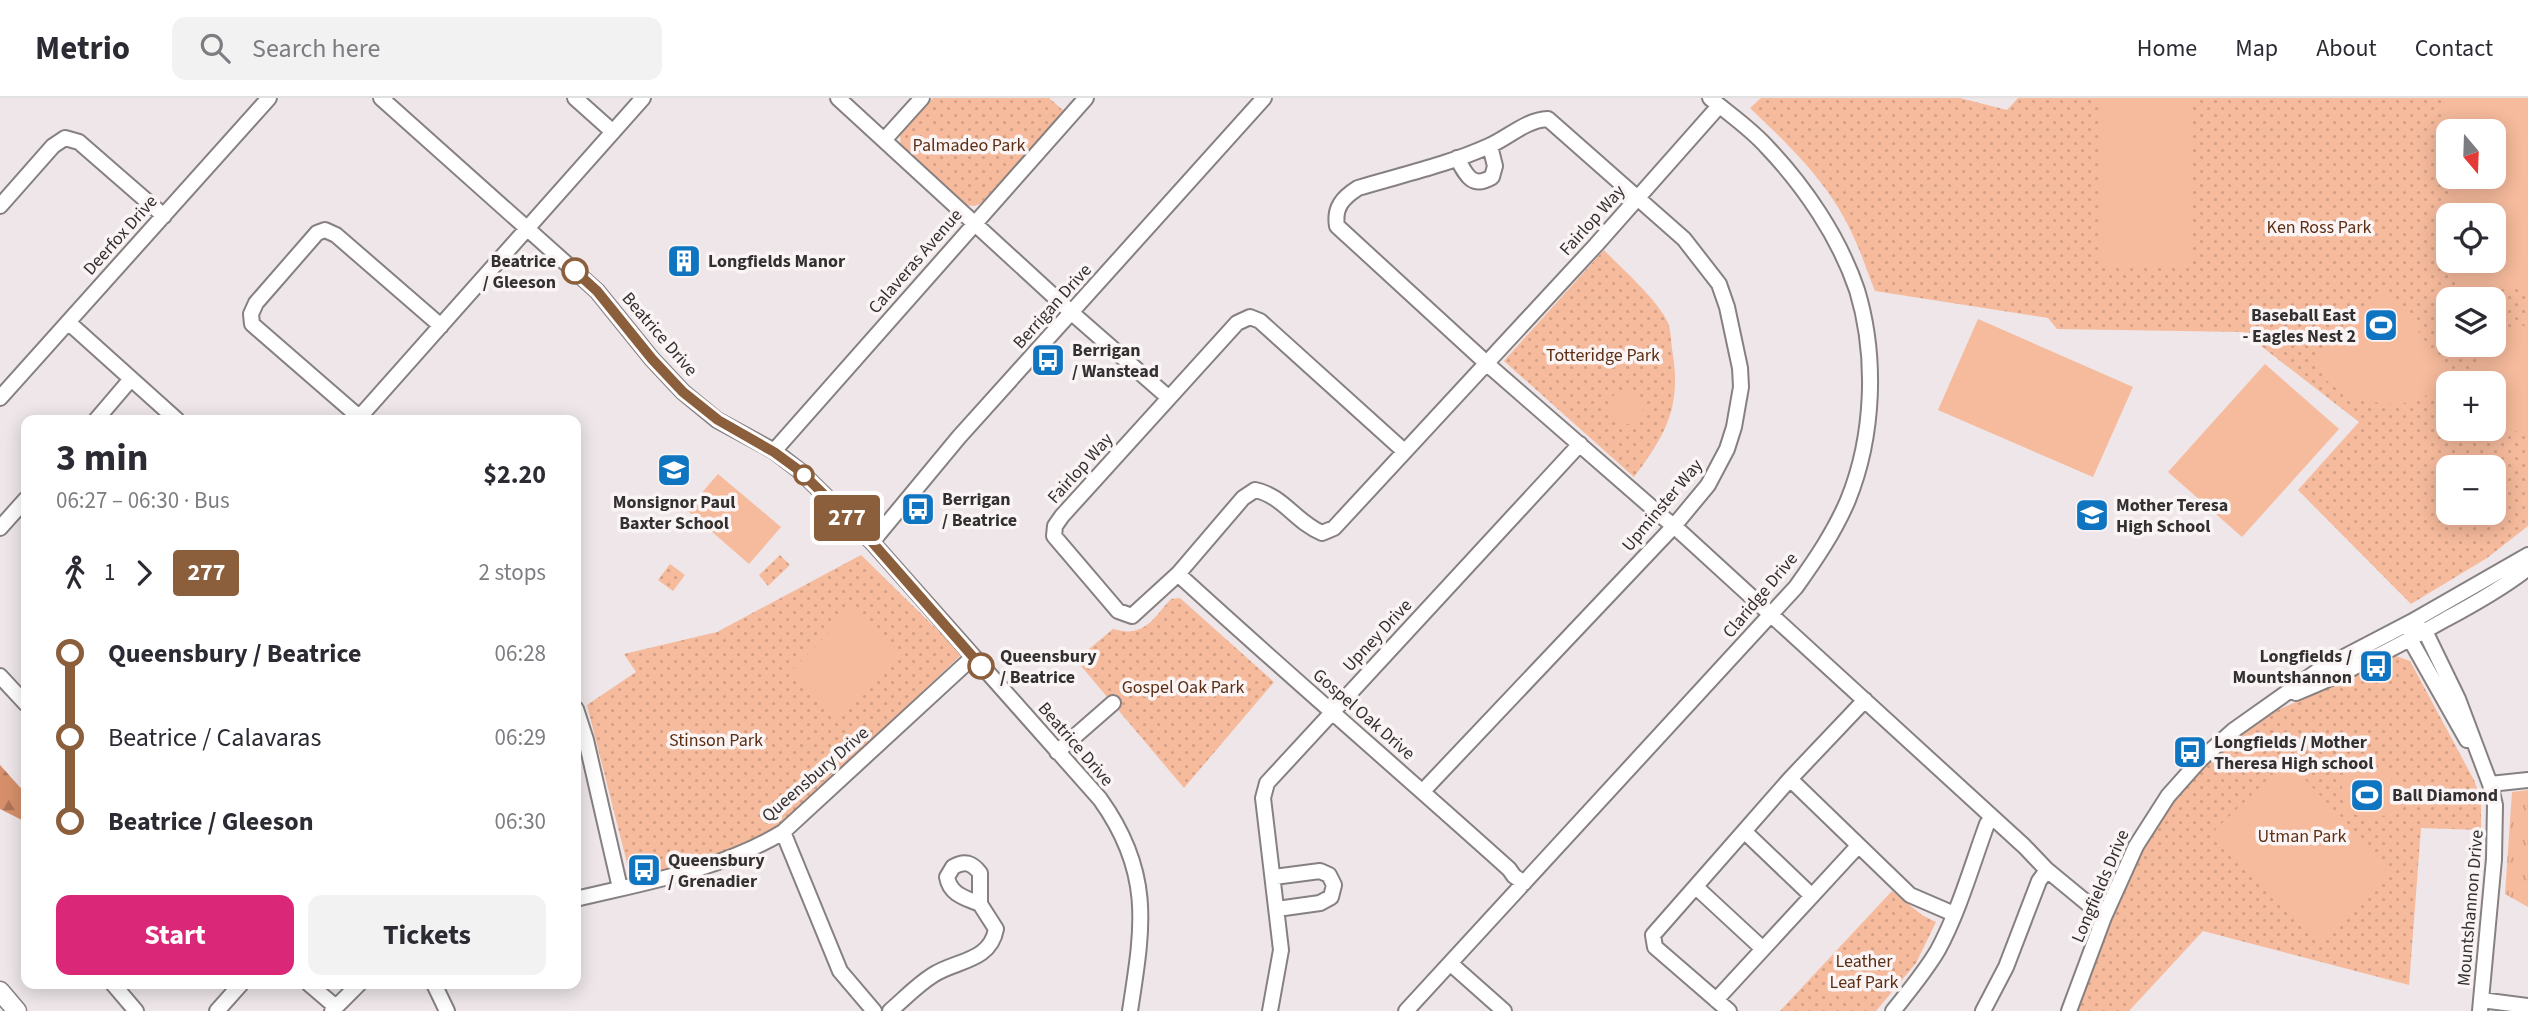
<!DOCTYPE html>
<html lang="en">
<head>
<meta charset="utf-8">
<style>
	:root { --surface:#fff; --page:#f2f2f3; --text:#2b2b33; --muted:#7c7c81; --line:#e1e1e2; --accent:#db2777 }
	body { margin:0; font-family:"Source Sans 3",sans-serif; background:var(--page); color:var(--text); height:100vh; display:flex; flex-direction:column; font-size:26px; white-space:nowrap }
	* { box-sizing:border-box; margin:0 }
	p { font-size:23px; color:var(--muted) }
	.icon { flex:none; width:38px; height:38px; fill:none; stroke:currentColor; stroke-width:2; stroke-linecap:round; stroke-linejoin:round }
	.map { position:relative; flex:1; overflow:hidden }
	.drawer { position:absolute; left:21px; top:317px; width:560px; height:574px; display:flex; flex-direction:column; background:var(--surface); border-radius:14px; box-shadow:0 4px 18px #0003 }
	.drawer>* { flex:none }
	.badge { padding:0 14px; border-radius:5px; font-size:24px; line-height:46px }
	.needle { width:46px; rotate:161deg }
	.fabs { position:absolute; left:2436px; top:21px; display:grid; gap:14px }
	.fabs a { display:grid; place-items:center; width:70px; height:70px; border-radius:14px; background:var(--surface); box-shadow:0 4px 18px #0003; font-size:35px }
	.map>.badge { position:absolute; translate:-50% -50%; box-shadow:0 0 0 4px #fff }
	.legs { display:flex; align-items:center; gap:10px; height:77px; padding:0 35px; font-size:23px }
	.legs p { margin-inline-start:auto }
	.head { display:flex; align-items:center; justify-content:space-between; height:119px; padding:0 35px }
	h1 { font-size:38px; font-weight:700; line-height:52px }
	.action { display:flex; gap:14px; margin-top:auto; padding:14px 35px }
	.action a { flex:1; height:80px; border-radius:14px; background:var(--accent); color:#fff; font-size:28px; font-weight:700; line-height:80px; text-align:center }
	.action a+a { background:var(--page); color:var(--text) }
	ul { padding:0 35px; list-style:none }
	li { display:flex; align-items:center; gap:24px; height:84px; font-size:26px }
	li i { display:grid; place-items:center; width:10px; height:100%; margin:0 9px; background:currentColor }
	li i::after { content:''; width:18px; height:18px; margin:-9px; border:5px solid; border-radius:50%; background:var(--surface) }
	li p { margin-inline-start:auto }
	li:first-child i { background:linear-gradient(#0000 50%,currentColor 0) }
	li:last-child i { background:linear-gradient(currentColor 50%,#0000 0) }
	header { display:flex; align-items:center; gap:42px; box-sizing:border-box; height:98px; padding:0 35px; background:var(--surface); border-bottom:2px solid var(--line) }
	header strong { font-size:33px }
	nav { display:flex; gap:38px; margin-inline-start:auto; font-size:24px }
	.search { width:490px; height:63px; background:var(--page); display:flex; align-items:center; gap:18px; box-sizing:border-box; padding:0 24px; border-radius:14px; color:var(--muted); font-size:26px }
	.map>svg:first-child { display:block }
	.grass { fill:url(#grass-tufts) }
	.forest { fill:url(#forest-firs) }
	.park { fill:url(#park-dots); fill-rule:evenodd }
	.pitch { fill:#f6ba9c }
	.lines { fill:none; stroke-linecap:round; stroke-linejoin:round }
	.minor-casing { stroke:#878081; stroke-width:18 }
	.major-casing { stroke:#878081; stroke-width:21 }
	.minor { stroke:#fff; stroke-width:14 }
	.major { stroke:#fff; stroke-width:18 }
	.line-1-casing { stroke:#fff; stroke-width:16 }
	.line-1 { stroke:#8b5e3c; stroke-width:10 }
	.stop-1-dot { fill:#fff; stroke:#8b5e3c; stroke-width:3.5 }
	.labels { text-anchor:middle; stroke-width:7; stroke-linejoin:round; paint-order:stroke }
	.park-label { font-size:18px; fill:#5c2e13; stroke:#fbf4f5 }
	.street-label { font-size:18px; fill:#333031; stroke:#fbf4f5 }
	.stop-label { font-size:18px; font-weight:bold; fill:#333031; stroke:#fbf4f5; text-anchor:end }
	.poi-label { font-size:18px; font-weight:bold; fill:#333031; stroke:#fbf4f5; text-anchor:start }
</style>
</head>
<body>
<header>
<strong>Metrio</strong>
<div class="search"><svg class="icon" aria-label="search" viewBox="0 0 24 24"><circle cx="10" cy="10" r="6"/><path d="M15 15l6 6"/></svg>Search here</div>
<nav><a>Home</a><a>Map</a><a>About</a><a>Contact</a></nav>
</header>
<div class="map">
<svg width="2528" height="913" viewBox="0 0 2528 913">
	<defs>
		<pattern id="grass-tufts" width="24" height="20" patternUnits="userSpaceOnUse" patternTransform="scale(1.75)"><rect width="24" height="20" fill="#f6ba9c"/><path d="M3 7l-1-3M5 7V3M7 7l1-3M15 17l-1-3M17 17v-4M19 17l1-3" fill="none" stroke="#d3a087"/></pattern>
		<pattern id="forest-firs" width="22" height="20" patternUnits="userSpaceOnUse" patternTransform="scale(1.75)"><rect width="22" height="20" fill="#d68f6a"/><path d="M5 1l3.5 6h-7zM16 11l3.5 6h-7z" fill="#ae7558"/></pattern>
		<pattern id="park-dots" width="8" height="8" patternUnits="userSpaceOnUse" patternTransform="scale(1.75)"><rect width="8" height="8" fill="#f6ba9c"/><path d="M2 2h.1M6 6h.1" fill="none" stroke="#d3a087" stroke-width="1.8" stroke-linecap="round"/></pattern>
	</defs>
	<rect width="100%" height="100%" fill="#eee6e8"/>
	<path class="grass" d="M2528 692V809L2505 796 2512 694Z"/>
	<path class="forest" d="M0 667 26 696V724L0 711Z"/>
	<path class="park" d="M933 0H1049L1065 14 980 106 974 108 966 107 901 52 900 37Z
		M1761 0H1960L2007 12 2018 0H2528V428L2487 460 2411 506 2298 392 2359 324 2243 234 2057 231 2048 220 1875 193C1868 176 1863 159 1855 142 1833 89 1791 49 1750 10ZM2448 33H2494V79H2448ZM2448 117H2494V163H2448ZM2448 201H2494V247H2448ZM2448 285H2494V331H2448ZM2448 369H2494V415H2448Z
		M1604 152C1621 170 1659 203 1668 225 1671 233 1671 243 1672 251 1682 307 1667 335 1634 379L1504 263Z
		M780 457 790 467 768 488 759 477Z
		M861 457 962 556 787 722C749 746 691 775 645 778 639 778 634 775 629 773L587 607 636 574 624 556 717 534Z
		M670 466 685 477 673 493 658 482Z
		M1180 500 1274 584 1184 690 1076 562 1113 531C1144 540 1152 522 1171 501Z
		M2396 558 2410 563 2474 682 2481 703V732L2421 730 2409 887 2203 833 2129 913H2073L2130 772 2170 706 2202 670 2236 640 2276 613Z
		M1892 793 1922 817 1936 824 1916 865 1876 913H1780Z"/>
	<path class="pitch" d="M2100 0H2192L2193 170H2101Z
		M2443 0H2528V187L2458 192 2455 163H2494V117H2452L2449 79H2494V33H2448V68Z
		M2380 198H2392L2451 278C2441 290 2425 300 2409 304 2385 310 2338 300 2323 278 2320 273 2319 263 2318 256Z
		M1978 221 2133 289 2093 379 1938 312Z
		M2520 228H2528L2527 336 2494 328V285H2457Z
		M2265 266 2339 331 2242 439 2168 374Z
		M1609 309a17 17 0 1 1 34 0a17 17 0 1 1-34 0Z
		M718 376 781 429 749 466 687 412Z
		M854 509 903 557 840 620 792 572Z
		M2287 663 2392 772 2319 842 2214 733Z
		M2344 671 2391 673 2394 716C2352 724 2336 717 2344 671Z"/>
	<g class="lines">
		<g class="minor-casing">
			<path id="minor" d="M381 0 597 193 652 261 683 294 717 322 774 353 800 373 872 444 1100 701C1153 775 1143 829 1130 913
				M575 0 613 34
				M838 0 1072 215 1169 300
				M885 41 922 0
				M1457 60C1466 77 1472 91 1492 79L1495 68 1490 48
				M0 108 53 48 65 40 79 44 164 118
				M68 224 177 322
				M0 300 269 0
				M359 319 252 226 251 216 256 205 317 135 325 132 336 137 441 228
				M96 322 131 281
				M357 322 643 0
				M774 353 1086 0
				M1404 353 1260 223 1250 219 1237 225 1062 418 1055 428 1054 438 1118 513 1132 518 1178 476 1243 400 1255 392C1282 397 1297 425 1322 435L1334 430 1596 147 1719 8
				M0 430 26 401
				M872 444 959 339 1264 0
				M1178 476C1287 576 1399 672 1509 771L1514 778 1524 785
				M2411 524 2425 533 2458 601 2490 686 2495 707 2494 761 2480 913
				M2411 533 2410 541 2467 642
				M0 578 26 606
				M2296 595C2348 574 2397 549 2446 521 2474 506 2503 490 2528 470
				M576 611 586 642 620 790
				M1057 654 1113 605
				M1790 681 1910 797 1954 816
				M2490 686 2528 682
				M1423 693 1674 428 1708 387 1727 351 1734 329 1741 289 1740 270 1727 209 1719 186 1684 141 1548 21C1526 22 1509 39 1489 48 1447 67 1401 77 1358 90 1342 100 1334 110 1337 128L1494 272 1665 421 1674 428 2024 748 2047 772 2104 819
				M783 734 840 873 874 913
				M1745 734 1812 798
				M1274 779 1320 773 1329 777 1334 787 1331 799 1320 805 1277 811
				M1696 789 1763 851
				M576 801C646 784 720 772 783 734L973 559
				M1451 866 1504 913
				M113 886 136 913
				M309 886 336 909
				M434 886 447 913
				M1716 902 1858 748
				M2481 902 2528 908
				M217 913 241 886
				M332 913 359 886
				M890 913C904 901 917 887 933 877 956 862 990 864 996 831L980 806V775C972 765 965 762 953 769L947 779C950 797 966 800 980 806
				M1270 913 1281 852 1263 700 1267 685 1580 346
				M1406 913 1796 489C1816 461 1835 433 1848 402 1874 338 1877 258 1857 192 1839 139 1805 89 1767 49 1750 30 1729 16 1710 0
				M1729 913 1655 849 1653 837 1790 681 1865 602
				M1893 913C1909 893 1925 874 1938 852 1959 813 1972 767 1987 726L1992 720
				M1983 913 2006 869 2039 783 2047 772
				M2069 913 2104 819 2136 748 2168 698 2200 662 2234 632 2319 572 2411 524 2528 457"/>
		</g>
		<g class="major-casing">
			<path id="major" d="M0 893 17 913"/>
		</g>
		<use href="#minor" class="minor"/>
		<use href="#major" class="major"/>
	</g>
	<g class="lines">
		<g class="line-1-casing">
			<path id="line-1" d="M575 173 597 193 652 261 683 294 718 322 774 354 800 373 872 444 981 568"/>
		</g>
		<use href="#line-1" class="line-1"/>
	</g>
	<defs>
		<g id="building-square" transform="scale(1.75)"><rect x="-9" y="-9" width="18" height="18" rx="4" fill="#1075c0" stroke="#fbf4f5"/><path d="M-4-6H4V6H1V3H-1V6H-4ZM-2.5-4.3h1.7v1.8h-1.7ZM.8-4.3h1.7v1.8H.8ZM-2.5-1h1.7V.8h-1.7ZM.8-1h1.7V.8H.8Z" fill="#fff"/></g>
		<g id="stadium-square" transform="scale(1.75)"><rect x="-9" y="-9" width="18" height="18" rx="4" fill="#1075c0" stroke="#fbf4f5"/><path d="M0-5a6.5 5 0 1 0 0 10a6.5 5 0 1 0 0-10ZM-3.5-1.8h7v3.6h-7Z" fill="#fff"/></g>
		<g id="bus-square" transform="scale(1.75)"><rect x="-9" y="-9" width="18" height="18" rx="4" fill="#1075c0" stroke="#fbf4f5"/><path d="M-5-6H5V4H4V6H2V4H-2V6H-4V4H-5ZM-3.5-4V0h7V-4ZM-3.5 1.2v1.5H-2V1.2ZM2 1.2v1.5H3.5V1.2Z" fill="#fff"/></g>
		<g id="school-square" transform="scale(1.75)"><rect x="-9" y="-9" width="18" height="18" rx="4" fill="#1075c0" stroke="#fbf4f5"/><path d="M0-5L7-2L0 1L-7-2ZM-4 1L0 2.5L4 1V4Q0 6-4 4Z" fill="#fff"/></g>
	</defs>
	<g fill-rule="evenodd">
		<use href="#building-square" x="684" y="163"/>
		<use href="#stadium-square" x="2381" y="227"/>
		<use href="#bus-square" x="1048" y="262"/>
		<use href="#school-square" x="674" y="372"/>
		<use href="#bus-square" x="918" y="411"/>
		<use href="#school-square" x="2092" y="417"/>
		<use href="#bus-square" x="2376" y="568"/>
		<use href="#bus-square" x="2190" y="654"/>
		<use href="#stadium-square" x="2367" y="697"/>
		<use href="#bus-square" x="644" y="772"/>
	</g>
	<g class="stop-1-dot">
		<circle cx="575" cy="173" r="12"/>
		<circle cx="804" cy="377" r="9"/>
		<circle cx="981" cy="568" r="12"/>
	</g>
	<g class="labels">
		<g class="park-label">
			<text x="969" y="53">Palmadeo Park</text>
			<text x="2319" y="135">Ken Ross Park</text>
			<text x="1603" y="263">Totteridge Park</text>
			<text x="1183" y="595">Gospel Oak Park</text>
			<text x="716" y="648">Stinson Park</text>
			<text x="2302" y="744">Utman Park</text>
			<text x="1864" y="869">Leather<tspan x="1864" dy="21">Leaf Park</tspan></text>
		</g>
		<g class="street-label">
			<text transform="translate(1592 122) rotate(-48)" y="6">Fairlop Way</text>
			<text transform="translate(120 137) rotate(-48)" y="6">Deerfox Drive</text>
			<text transform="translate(915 163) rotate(-49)" y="6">Calaveras Avenue</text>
			<text transform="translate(1052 208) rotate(-48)" y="6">Berrigan Drive</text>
			<text transform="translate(660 236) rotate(49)" y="6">Beatrice Drive</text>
			<text transform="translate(1080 370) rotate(-48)" y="6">Fairlop Way</text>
			<text transform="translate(1662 407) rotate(-50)" y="6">Upminster Way</text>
			<text transform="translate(1760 497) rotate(-50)" y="6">Claridge Drive</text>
			<text transform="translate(1377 537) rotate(-47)" y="6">Upney Drive</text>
			<text transform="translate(1364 616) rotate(41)" y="6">Gospel Oak Drive</text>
			<text transform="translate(1076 646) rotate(49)" y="6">Beatrice Drive</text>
			<text transform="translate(815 676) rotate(-41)" y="6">Queensbury Drive</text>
			<text transform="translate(2100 788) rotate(-67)" y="6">Longfields Drive</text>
			<text transform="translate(2470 810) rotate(-85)" y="6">Mountshannon Drive</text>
		</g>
		<g class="stop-label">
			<text x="556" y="169">Beatrice<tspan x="556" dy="21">/ Gleeson</tspan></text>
			<text x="1000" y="564" text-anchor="start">Queensbury<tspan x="1000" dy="21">/ Beatrice</tspan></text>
		</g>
		<g class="poi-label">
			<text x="708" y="169">Longfields Manor</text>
			<text x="2356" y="223" text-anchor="end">Baseball East<tspan x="2356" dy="21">- Eagles Nest 2</tspan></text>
			<text x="1072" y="258">Berrigan<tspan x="1072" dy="21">/ Wanstead</tspan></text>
			<text x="942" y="407">Berrigan<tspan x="942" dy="21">/ Beatrice</tspan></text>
			<text x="674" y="410" text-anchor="middle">Monsignor Paul<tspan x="674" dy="21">Baxter School</tspan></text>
			<text x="2116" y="413">Mother Teresa<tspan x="2116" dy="21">High School</tspan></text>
			<text x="2352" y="564" text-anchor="end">Longfields /<tspan x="2352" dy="21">Mountshannon</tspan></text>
			<text x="2214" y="650">Longfields / Mother<tspan x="2214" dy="21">Theresa High school</tspan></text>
			<text x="2392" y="703">Ball Diamond</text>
			<text x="668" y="768">Queensbury<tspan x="668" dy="21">/ Grenadier</tspan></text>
		</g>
	</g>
</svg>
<div class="fabs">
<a><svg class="needle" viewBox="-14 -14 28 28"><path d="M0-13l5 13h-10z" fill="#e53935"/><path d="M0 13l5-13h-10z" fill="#7c7c81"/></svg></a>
<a><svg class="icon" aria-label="locate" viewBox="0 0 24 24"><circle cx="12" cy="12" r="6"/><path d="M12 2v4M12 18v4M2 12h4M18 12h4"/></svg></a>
<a><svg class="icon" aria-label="layers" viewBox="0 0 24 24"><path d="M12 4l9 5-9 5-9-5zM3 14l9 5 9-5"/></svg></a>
<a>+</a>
<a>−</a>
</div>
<b class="badge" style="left:847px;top:420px;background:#8b5e3c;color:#fff">277</b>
<section class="drawer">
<div class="head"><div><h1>3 min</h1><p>06:27 – 06:30 · Bus</p></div><b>$2.20</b></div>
<div class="legs"><svg class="icon" aria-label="walk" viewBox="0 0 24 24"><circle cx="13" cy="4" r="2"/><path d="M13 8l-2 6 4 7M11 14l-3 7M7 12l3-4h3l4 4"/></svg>1<svg class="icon" aria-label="forward" viewBox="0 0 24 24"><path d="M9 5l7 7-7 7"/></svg><b class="badge" style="background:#8b5e3c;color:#fff">277</b><p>2 stops</p></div>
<ul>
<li><i style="color:#8b5e3c"></i><b>Queensbury / Beatrice</b><p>06:28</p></li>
<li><i style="color:#8b5e3c"></i><span>Beatrice / Calavaras</span><p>06:29</p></li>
<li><i style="color:#8b5e3c"></i><b>Beatrice / Gleeson</b><p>06:30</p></li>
</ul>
<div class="action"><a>Start</a><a>Tickets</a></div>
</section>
</div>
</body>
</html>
